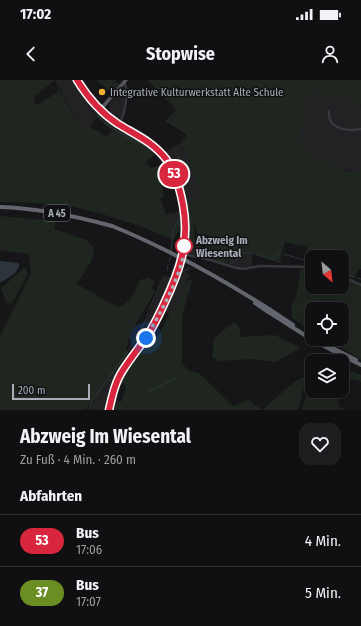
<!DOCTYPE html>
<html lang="de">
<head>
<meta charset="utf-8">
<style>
	:root { --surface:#101012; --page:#1e1e20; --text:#f1f3f6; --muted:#9c9d9f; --line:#303032 }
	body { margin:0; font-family:"Fira Sans Condensed",sans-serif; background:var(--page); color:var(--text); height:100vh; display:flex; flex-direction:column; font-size:15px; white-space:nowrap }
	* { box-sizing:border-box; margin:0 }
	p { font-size:13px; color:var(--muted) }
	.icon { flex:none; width:22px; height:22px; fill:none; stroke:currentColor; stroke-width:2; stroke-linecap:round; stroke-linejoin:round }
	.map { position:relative; height:330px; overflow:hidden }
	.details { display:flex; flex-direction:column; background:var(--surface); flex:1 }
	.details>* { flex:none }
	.badge { padding:0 8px; border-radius:13px; font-size:14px; line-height:26px }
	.needle { width:26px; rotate:152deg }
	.tools { position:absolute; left:305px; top:170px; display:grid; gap:8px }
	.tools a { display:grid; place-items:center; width:44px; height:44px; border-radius:8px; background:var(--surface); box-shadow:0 4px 16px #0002,0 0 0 1px var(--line); font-size:20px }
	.scale { position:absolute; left:12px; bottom:10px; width:78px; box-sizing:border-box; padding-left:4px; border:2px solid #a8adb8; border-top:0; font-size:11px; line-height:14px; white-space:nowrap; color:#a8adb8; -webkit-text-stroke:3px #111113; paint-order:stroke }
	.you { position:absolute; width:20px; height:20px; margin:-10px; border:3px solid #fff; border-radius:50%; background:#1a73e8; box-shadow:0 0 0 6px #1a73e833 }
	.map>.badge { position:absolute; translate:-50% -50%; box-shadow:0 0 0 2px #fff }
	h2 { padding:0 20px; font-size:15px; line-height:36px }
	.round { display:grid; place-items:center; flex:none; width:42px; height:42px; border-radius:12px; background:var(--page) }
	.overview { display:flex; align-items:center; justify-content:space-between; height:68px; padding:0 20px }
	h1 { font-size:19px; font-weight:700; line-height:30px }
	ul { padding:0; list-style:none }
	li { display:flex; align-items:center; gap:12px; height:52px; padding:0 20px; border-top:1px solid var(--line) }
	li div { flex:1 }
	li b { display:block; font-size:15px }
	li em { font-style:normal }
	li .badge { min-width:44px; font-weight:700; text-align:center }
	.status { display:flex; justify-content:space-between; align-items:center; height:28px; padding:0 20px; background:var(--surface); direction:ltr }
	.status svg { height:11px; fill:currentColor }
	header { display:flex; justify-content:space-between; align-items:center; height:52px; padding:0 20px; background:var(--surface); font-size:18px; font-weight:700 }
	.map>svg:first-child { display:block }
	.built { fill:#222225 }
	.green { fill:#1e261f; fill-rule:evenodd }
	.water { fill:#2c353c }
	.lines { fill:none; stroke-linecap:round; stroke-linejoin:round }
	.stream { stroke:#2c353c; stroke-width:1 }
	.minor { stroke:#37383d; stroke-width:2.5 }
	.major { stroke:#53555c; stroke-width:3.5 }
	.highway { stroke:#63666e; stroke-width:4 }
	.highway-bridge { stroke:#63666e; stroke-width:4 }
	.line-casing { stroke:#fff; stroke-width:9 }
	.line { stroke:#d7263d; stroke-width:6 }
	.walk { stroke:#a8adb8; stroke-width:4; stroke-dasharray:0 7.2 }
	.poi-dot { fill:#f2b134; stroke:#111113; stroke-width:1.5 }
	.stop-dot { fill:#fff; stroke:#d7263d; stroke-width:2 }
	.labels { text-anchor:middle; stroke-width:3; stroke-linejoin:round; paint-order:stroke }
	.shield { fill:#111113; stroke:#7b7e86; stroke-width:1 }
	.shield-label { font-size:10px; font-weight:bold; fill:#a8adb8 }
	.poi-label { font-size:11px; fill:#a8adb8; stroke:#111113; text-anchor:start }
	.stop-label { font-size:11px; font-weight:bold; fill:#a8adb8; stroke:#111113; text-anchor:start }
</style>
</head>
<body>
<div class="status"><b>17:02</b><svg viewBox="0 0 49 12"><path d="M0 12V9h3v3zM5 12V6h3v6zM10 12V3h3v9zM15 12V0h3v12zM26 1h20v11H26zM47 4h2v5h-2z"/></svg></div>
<header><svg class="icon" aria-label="back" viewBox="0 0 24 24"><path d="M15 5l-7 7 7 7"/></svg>Stopwise<svg class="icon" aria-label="person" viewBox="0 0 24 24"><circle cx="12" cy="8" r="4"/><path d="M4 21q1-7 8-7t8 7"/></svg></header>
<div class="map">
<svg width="361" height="330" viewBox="0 0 361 330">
	<rect width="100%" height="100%" fill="#161618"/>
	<path class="built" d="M55 0H73L86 20 88 26 97 37 86 50 80 47Z
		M123 8H125L124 24 122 34 119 40 110 33 109 28 110 23Z
		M311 10 327 18H351L358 26 361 24V90L356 92 337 88 320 78 318 79 306 70V66L300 61 305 24Z
		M177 64 186 72 189 78 194 96 203 117 190 127H187L178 96 165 73Z
		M181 131 182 136 179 137 172 152 166 150V134Z
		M227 165 244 167 243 171 252 173V187H240L229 184 228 177 226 172Z
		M182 190 190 195 187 201 179 225 171 235 164 232Z
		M163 195 174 198 150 246 146 243 151 227 160 209 157 208Z
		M117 297 107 330H90L96 318 105 307Z"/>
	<path class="green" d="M0 0H55L35 16 34 22 37 25 58 12 56 4 80 47 86 50 89 46 107 57 112 50 97 37 99 33 120 51 148 65 158 73 145 82 151 88 159 85 162 96 161 98 164 117 160 119 166 134V150L172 151 179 136H182V147L173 160 143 147 102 134 62 124 0 122Z
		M96 0H116V3L121 4 110 15 112 13Z
		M148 0H361V24L354 27 351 18H327L311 10 305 24 300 61 306 66V70L318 79 320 78C332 85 348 96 361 90V189H358L354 199 342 194V177H312V182L305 179 307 167 285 162 280 178 281 181 243 171 244 167 228 165 226 172 228 177 229 184 207 177 190 174 187 170 189 153 187 127H190L191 119 202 116C200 110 196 103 194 96 190 84 190 74 179 65L187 55 165 41 176 30ZM194 142 195 143 198 156 207 155 213 159V160L209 161 207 164H200L213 168 196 166 195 163Z
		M0 136 56 141 54 149 86 160 94 168 92 180 77 204 117 227C130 225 135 211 140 200L148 197 155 202 152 208 155 212 131 252 126 269 131 275 117 297 105 307 86 330H0V256L31 194 29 174 0 170Z
		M25 187 28 194 12 224 6 222 1 208Z
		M301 188H312V207H342V198L361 206V280L327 259H342V229H312V251L293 239 291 228 296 216Z
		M189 199 192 202 182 236V283L189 291 199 293 233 326 249 320 262 330H111L114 318 121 322 126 308 124 304 120 302 128 286 151 255 157 258 167 238 179 225 184 211 183 209Z
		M234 242 239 247 241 257 275 255 301 268 276 282 253 279 220 281 212 278 214 258Z
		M342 288 361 295V302L356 300H342Z
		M312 292V301L304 306 298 330H262L293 303Z
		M309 304H312V311H337L339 327 348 330H302Z"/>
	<path class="water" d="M0 181 19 183C20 193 7 198 0 203Z"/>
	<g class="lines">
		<path class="stream" d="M73 0 75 5
			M77 8 80 13
			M86 21 102 41
			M104 43 130 59 142 64 158 75
			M171 172 173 151 180 136
			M283 174 312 182
			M274 180 281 182
			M169 181 171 175
			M236 181 238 178V172L252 173 273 180 280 172
			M230 184 234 181
			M167 191 168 185
			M182 192 190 188
			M342 192 355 197
			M357 198 361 199
			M149 229 159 208
			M148 312 178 297
			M89 330 94 318 128 271 145 242 148 233"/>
		<path class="minor" d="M329 31C327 49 347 52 361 49
			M119 44C124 36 130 11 124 3
			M183 174 211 180 233 187 243 189 260 186 312 187
			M342 196 361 205"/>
		<path class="major" d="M77 0C87 16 98 30 113 40 132 53 152 61 166 79 176 92 180 109 183 125 190 162 180 190 164 224 159 235 153 247 146 258 138 269 129 279 123 290 116 302 112 317 109 330
			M100 30 126 0"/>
		<path class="highway" d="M0 127C38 128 75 136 112 146
			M269 229 293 245
			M267 231 314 261 361 285
			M321 262 356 280"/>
		<path class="highway-bridge" d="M112 146C169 169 217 196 269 229
			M255 223 267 231"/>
	</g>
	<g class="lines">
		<g class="line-casing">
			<path id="line" d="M77 0C88 18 101 33 118 44 136 55 153 62 166 79 176 92 180 109 183 125 190 162 180 190 164 224 159 235 153 247 146 258 138 269 130 279 123 290 115 302 112 317 109 330"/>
		</g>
		<use href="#line" class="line"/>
		<path class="walk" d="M146 258C159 235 185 190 184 166"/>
	</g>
	<circle class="poi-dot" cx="102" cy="12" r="4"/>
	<circle class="stop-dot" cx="184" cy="166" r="8"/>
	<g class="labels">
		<rect class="shield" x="44" y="125" width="26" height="16" rx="3"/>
		<g class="shield-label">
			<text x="57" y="137">A 45</text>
		</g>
		<g class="poi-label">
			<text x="110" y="16">Integrative Kulturwerkstatt Alte Schule</text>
		</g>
		<g class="stop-label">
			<text x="196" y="164">Abzweig Im<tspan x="196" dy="13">Wiesental</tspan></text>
		</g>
	</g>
</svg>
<div class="tools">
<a><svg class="needle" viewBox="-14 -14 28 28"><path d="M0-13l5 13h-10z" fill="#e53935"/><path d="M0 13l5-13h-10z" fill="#9c9d9f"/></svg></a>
<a><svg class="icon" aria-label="locate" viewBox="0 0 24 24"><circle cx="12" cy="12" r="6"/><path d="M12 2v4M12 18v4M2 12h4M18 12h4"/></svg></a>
<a><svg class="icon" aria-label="layers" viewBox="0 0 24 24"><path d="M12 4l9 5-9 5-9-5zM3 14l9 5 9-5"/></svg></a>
</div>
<div class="scale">200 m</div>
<div class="you" style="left:146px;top:258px"></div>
<b class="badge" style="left:174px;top:94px;background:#d7263d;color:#fff">53</b>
</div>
<section class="details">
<div class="overview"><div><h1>Abzweig Im Wiesental</h1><p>Zu Fuß · 4 Min. · 260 m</p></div><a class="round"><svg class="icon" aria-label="heart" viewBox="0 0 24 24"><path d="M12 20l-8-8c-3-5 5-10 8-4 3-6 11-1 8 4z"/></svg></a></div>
<h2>Abfahrten</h2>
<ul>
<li><span class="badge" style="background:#d7263d;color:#fff">53</span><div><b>Bus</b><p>17:06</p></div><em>4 Min.</em></li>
<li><span class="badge" style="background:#6b8e23;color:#fff">37</span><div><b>Bus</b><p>17:07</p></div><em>5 Min.</em></li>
</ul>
</section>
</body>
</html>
